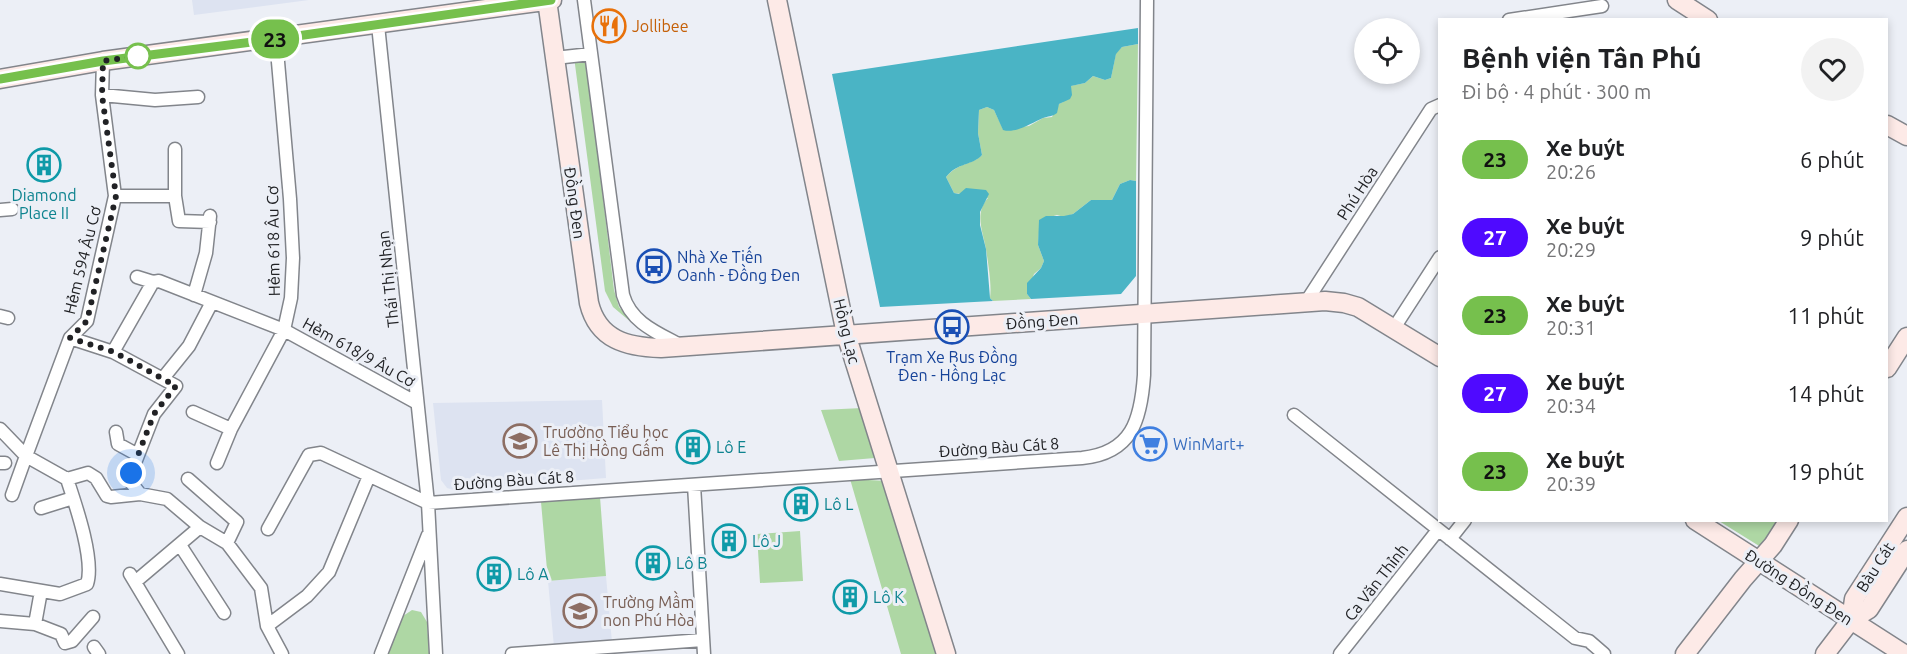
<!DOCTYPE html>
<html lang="vi">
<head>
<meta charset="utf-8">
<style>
	:root { --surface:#fff; --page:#f2f2f2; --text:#202124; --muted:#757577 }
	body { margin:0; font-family:Ubuntu,sans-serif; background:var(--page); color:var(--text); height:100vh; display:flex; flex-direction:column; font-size:22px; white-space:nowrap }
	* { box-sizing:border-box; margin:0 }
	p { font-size:20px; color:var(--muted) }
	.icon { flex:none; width:33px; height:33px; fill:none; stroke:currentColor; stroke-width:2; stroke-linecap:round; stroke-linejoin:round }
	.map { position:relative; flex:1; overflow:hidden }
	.panel { position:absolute; left:1438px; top:18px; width:450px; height:504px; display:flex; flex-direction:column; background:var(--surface); border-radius:0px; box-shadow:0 3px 9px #0003 }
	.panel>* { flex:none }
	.badge { padding:0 12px; border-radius:20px; font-size:21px; line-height:39px }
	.fabs { position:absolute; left:1354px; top:18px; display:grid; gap:12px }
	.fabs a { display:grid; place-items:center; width:66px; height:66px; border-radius:50%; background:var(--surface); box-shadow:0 3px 9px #0003; font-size:30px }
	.you { position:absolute; width:30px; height:30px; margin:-15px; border:4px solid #fff; border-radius:50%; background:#1a73e8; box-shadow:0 0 0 9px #1a73e833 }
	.map>.badge { position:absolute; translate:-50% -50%; box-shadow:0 0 0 3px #fff }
	.round { display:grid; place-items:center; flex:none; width:63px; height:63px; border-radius:32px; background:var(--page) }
	.overview { display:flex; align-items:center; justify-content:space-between; height:102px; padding:0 24px }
	h1 { font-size:28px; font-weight:700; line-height:45px }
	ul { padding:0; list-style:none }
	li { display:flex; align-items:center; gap:18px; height:78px; padding:0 24px }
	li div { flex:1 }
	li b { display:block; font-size:22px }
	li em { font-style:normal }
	li .badge { min-width:66px; font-weight:700; text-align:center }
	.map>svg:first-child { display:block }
	.built { fill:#dde3f1 }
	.green { fill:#aed7a4 }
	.water { fill:#4ab4c5 }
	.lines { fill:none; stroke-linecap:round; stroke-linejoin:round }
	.street-casing { stroke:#82858b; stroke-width:15 }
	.secondary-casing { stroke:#82858b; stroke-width:21 }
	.street { stroke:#fff; stroke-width:12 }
	.secondary { stroke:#fdeae7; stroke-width:18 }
	.line-casing { stroke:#fff; stroke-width:14 }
	.line { stroke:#76c04d; stroke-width:9 }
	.walk { stroke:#212225; stroke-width:6; stroke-dasharray:0 10.8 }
	.stop-dot { fill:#fff; stroke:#76c04d; stroke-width:3 }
	.labels { text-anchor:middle; stroke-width:6; stroke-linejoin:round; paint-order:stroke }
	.food-label { font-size:16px; fill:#c56008; stroke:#eceff6; text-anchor:start }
	.street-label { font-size:16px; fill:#212225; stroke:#eceff6 }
	.culture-label { font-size:16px; fill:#0d838f; stroke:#eceff6; text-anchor:start }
	.transit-label { font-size:16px; fill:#164399; stroke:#eceff6; text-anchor:start }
	.education-label { font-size:16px; fill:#785e54; stroke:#eceff6; text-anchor:start }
	.shop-label { font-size:16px; fill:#366cbe; stroke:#eceff6; text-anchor:start }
</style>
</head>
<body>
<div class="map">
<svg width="1907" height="654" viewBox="0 0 1907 654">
	<rect width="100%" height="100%" fill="#eceff6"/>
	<path class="built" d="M192 0H309L194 15Z
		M602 400 606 478 454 490 447 488 441 480 433 403Z
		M606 576 612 642 554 647 548 581Z"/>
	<path class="green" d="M1138 44 1136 181 1130 180 1120 184 1112 200H1091L1073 214 1064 217 1057 215 1040 220 1038 245 1044 261 1041 268 1034 274 1027 294 1031 299 993 301 990 298C992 285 988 263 986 249 983 232 974 213 988 198L954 193 946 177C959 162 972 165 982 155L978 133 979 110 987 107 994 110 1003 129 1029 126 1043 118 1052 117 1059 104 1063 102 1070 86 1085 83 1093 76 1105 80 1111 78 1116 53 1122 47Z
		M586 56 614 290 619 307 638 328 613 307 605 291 574 57Z
		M862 408 874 448 875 458 839 461 821 410Z
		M850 479 887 481 937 654H901Z
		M600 497 606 576 548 581 541 502Z
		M1719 521H1782L1764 549Z
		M800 531 803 581 760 583 757 534Z
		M412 610 421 612 427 622 429 654H388L403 616Z"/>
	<path class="water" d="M1138 28V44L1122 47 1116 54 1111 78 1105 80 1093 76 1085 83 1071 86 1072 95 1070 99 1059 104 1057 113C1052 117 1048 116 1043 118 1031 123 1016 134 1003 130L994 110 987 107 979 110 978 133 982 155C972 166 958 162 946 177L954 193 959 194 966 188 986 190 989 194 980 212V225L986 249 990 298 993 301 880 307 832 74Z
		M1130 180 1136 181V276L1121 294 1031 299 1027 294V283L1041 268 1044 261 1038 245 1039 220 1046 216H1064L1073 214 1091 200H1112L1120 184Z"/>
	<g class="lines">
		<g class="street-casing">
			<path id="street" d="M584 0 623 295C631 323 658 333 682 346
				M1509 20 1602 6
				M378 25 428 503 436 654
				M555 58 591 54
				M102 95 155 100 198 97
				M115 196H175V149
				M175 196 179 221 210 222
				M0 210 12 209
				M137 277 153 282 159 281 284 330 417 403
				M194 295 206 253 210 216
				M1306 302 1431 109 1440 105
				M0 316 8 318
				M1394 328 1440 257
				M70 338 113 352 176 386 154 414 131 473 130 481 140 494
				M113 352 153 282
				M164 377 189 346 212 302
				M193 412 231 429
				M1294 415 1575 638 1589 641 1604 654
				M0 429 26 456 12 495
				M116 432 118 444 138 455
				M0 463H5
				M217 463 231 429 284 330 291 298 293 258 290 199 276 39
				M67 479 88 473 96 478 107 496 111 497 140 494 167 499 200 527 227 543 261 588 267 626 282 654
				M188 479 237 522 227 543
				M694 485 704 654
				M41 508 73 498
				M268 529 309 455 321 453 428 503 1082 458C1132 453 1141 420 1144 375L1147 0
				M1450 539 1465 520
				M180 545 224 613
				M130 574 178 654
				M135 582 200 527
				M0 584 60 594 87 584C95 560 75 503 67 479L26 456 70 338 87 321 115 196 102 95 103 61
				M0 621 35 624 61 634 65 643 72 641 93 617
				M35 624 41 591
				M267 626 307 596 329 572 369 476
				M94 647 99 654
				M381 654 428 535
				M512 654 703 640
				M1340 654 1438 530"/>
		</g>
		<g class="secondary-casing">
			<path id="secondary" d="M547 0 589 303C598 340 627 347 661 348L1325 301 1344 303 1358 307 1440 357
				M777 0 846 334 946 654
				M1677 0 1708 20
				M0 79 103 61 552 0
				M1887 125 1907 136
				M1887 368 1907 337
				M1695 520 1904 654
				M1851 620 1854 599 1907 517
				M1685 654 1743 579 1773 545 1789 520
				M1825 654 1851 620 1869 609 1907 550"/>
		</g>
		<use href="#street" class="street"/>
		<use href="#secondary" class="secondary"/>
	</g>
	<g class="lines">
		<g class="line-casing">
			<path id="line" d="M0 79 103 61 276 39 551 0"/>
		</g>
		<use href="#line" class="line"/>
		<path class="walk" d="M131 473 154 414 176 386 114 352 70 338 87 321 116 196 102 95 103 61 146 55 138 56"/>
	</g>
	<defs>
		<g id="restaurant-ring" transform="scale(1.725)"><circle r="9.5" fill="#eceff6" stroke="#e8710a" stroke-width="1.5"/><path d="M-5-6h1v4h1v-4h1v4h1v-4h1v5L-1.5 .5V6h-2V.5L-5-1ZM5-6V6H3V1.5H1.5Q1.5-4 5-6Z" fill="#e8710a"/></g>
		<g id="building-ring" transform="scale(1.725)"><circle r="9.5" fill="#eceff6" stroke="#0f9aa8" stroke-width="1.5"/><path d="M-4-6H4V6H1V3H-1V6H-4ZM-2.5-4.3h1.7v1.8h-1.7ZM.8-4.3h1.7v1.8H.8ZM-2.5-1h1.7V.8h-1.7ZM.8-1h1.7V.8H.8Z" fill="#0f9aa8"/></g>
		<g id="bus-ring" transform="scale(1.725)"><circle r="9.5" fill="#eceff6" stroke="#1a4fb4" stroke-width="1.5"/><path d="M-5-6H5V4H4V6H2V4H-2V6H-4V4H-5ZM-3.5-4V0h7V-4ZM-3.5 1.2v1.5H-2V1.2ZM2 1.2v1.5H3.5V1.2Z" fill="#1a4fb4"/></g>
		<g id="school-ring" transform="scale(1.725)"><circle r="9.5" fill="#eceff6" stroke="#8d6e63" stroke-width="1.5"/><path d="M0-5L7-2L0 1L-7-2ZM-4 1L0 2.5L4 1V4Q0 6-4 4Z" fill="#8d6e63"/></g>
		<g id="supermarket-ring" transform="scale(1.725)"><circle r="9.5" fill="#eceff6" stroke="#3f7fe0" stroke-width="1.5"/><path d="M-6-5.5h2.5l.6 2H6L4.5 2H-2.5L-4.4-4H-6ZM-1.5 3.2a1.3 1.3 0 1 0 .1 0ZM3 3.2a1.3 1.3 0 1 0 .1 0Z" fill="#3f7fe0"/></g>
	</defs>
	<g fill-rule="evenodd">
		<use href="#restaurant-ring" x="609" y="26"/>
		<use href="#building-ring" x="44" y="165"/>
		<use href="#bus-ring" x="654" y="266"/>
		<use href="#bus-ring" x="952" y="327"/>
		<use href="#school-ring" x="520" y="441"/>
		<use href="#supermarket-ring" x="1150" y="444"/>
		<use href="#building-ring" x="693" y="447"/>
		<use href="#building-ring" x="801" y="504"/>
		<use href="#building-ring" x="729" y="541"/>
		<use href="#building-ring" x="653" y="563"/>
		<use href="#building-ring" x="494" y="574"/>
		<use href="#building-ring" x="850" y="597"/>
		<use href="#school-ring" x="580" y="611"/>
	</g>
	<circle class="stop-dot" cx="138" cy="56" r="12"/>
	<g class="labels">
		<g class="food-label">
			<text x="632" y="32">Jollibee</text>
		</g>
		<g class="street-label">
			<text transform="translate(1357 193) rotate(-57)" y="6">Phú Hòa</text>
			<text transform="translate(575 203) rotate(82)" y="6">Đồng Đen</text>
			<text transform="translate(273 241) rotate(-91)" y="6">Hẻm 618 Âu Cơ</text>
			<text transform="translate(82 260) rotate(-76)" y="6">Hẻm 594 Âu Cơ</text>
			<text transform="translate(388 279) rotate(-96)" y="6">Thái Thị Nhạn</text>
			<text transform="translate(1042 321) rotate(-4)" y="6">Đồng Đen</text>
			<text transform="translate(847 331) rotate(76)" y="6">Hồng Lạc</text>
			<text transform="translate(359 352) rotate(29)" y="6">Hẻm 618/9 Âu Cơ</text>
			<text transform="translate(999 447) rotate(-4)" y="6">Đường Bàu Cát 8</text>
			<text transform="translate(514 480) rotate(-4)" y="6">Đường Bàu Cát 8</text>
			<text transform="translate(1875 567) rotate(-57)" y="6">Bàu Cát</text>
			<text transform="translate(1376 582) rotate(-52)" y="6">Ca Văn Thỉnh</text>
			<text transform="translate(1799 587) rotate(33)" y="6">Đường Đồng Đen</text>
		</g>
		<g class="culture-label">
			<text x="44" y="201" text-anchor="middle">Diamond<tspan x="44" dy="18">Place II</tspan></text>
			<text x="716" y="453">Lô E</text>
			<text x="824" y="510">Lô L</text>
			<text x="752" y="547">Lô J</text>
			<text x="676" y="569">Lô B</text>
			<text x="517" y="580">Lô A</text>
			<text x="873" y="603">Lô K</text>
		</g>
		<g class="transit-label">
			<text x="677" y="263">Nhà Xe Tiến<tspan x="677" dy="18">Oanh - Đồng Đen</tspan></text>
			<text x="952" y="363" text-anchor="middle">Trạm Xe Bus Đồng<tspan x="952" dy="18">Đen - Hồng Lạc</tspan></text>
		</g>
		<g class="education-label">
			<text x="543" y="438">Trươờng Tiểu học<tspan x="543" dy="18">Lê Thị Hồng Gấm</tspan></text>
			<text x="603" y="608">Trường Mầm<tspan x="603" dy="18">non Phú Hòa</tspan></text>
		</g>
		<g class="shop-label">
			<text x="1173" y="450">WinMart+</text>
		</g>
	</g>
</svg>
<div class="fabs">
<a><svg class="icon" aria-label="locate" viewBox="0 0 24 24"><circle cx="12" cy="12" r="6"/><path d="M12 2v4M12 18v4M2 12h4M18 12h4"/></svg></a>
</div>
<div class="you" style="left:131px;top:473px"></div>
<b class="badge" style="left:275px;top:39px;background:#76c04d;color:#111">23</b>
<section class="panel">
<div class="overview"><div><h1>Bệnh viện Tân Phú</h1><p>Đi bộ · 4 phút · 300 m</p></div><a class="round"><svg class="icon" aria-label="heart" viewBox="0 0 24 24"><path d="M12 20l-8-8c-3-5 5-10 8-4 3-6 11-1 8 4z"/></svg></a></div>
<ul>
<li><span class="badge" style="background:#76c04d;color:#111">23</span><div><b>Xe buýt</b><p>20:26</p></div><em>6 phút</em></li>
<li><span class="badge" style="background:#4f0aff;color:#fff">27</span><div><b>Xe buýt</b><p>20:29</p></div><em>9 phút</em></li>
<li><span class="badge" style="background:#76c04d;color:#111">23</span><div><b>Xe buýt</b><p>20:31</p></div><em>11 phút</em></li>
<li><span class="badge" style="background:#4f0aff;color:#fff">27</span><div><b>Xe buýt</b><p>20:34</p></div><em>14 phút</em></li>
<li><span class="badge" style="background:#76c04d;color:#111">23</span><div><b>Xe buýt</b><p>20:39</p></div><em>19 phút</em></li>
</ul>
</section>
</div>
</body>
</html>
